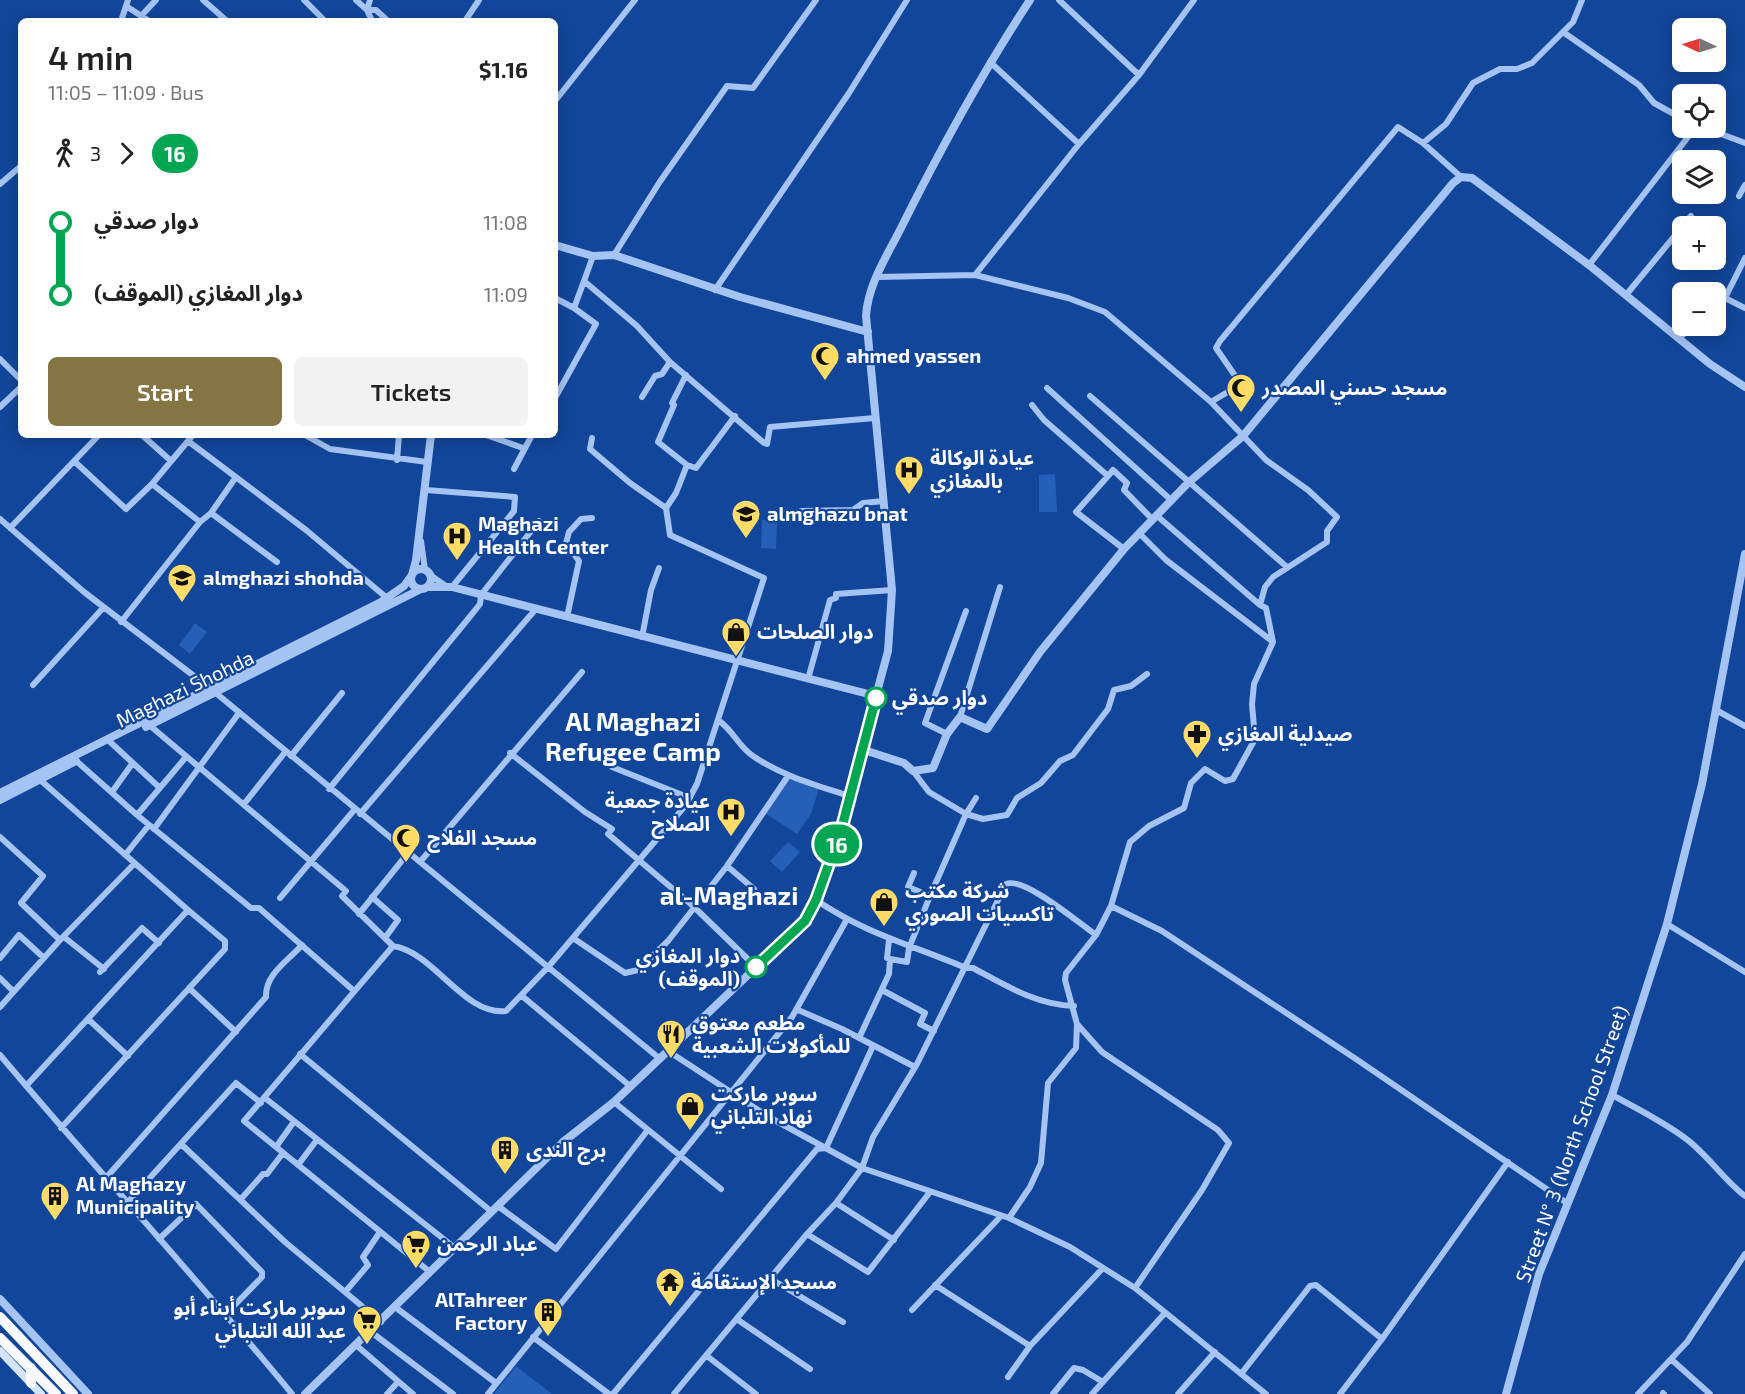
<!DOCTYPE html>
<html lang="en">
<head>
<meta charset="utf-8">
<style>
	:root { --surface:#fff; --page:#f2f2f2; --text:#222; --muted:#767676; --accent:#857542 }
	body { margin:0; font-family:"Exo 2","Noto Sans Arabic",sans-serif; background:var(--page); color:var(--text); height:100vh; display:flex; flex-direction:column; font-size:22px; white-space:nowrap }
	* { box-sizing:border-box; margin:0 }
	p { font-size:20px; color:var(--muted) }
	.icon { flex:none; width:33px; height:33px; fill:none; stroke:currentColor; stroke-width:2; stroke-linecap:round; stroke-linejoin:round }
	.map { position:relative; flex:1; overflow:hidden }
	.panel { position:absolute; left:18px; top:18px; width:540px; height:420px; display:flex; flex-direction:column; background:var(--surface); border-radius:9px; box-shadow:0 3px 15px #0003 }
	.panel>* { flex:none }
	.badge { padding:0 12px; border-radius:20px; font-size:21px; line-height:39px }
	.needle { width:39px; rotate:274deg }
	.fabs { position:absolute; left:1672px; top:18px; display:grid; gap:12px }
	.fabs a { display:grid; place-items:center; width:54px; height:54px; border-radius:9px; background:var(--surface); box-shadow:0 3px 15px #0003; font-size:30px }
	.map>.badge { position:absolute; translate:-50% -50%; box-shadow:0 0 0 3px #fff }
	.legs { display:flex; align-items:center; gap:9px; height:66px; padding:0 30px; font-size:20px }
	.legs p { margin-inline-start:auto }
	.headline { display:flex; align-items:center; justify-content:space-between; height:102px; padding:0 30px }
	h1 { font-size:33px; font-weight:600; line-height:45px }
	.button { display:flex; gap:12px; margin-top:auto; padding:12px 30px }
	.button a { flex:1; height:69px; border-radius:9px; background:var(--accent); color:#fff; font-size:24px; font-weight:600; line-height:69px; text-align:center }
	.button a+a { background:var(--page); color:var(--text) }
	ul { padding:0 30px; list-style:none }
	li { display:flex; align-items:center; gap:21px; height:72px; font-size:22px }
	li i { display:grid; place-items:center; width:9px; height:100%; margin:0 8px; background:currentColor }
	li i::after { content:''; width:15px; height:15px; margin:-8px; border:4px solid; border-radius:50%; background:var(--surface) }
	li p { margin-inline-start:auto }
	li:first-child i { background:linear-gradient(#0000 50%,currentColor 0) }
	li:last-child i { background:linear-gradient(currentColor 50%,#0000 0) }
	.map>svg:first-child { display:block }
	.green { fill:#255fb8 }
	.lines { fill:none; stroke-linecap:round; stroke-linejoin:round }
	.minor { stroke:#a5c4f4; stroke-width:6 }
	.tertiary { stroke:#a5c4f4; stroke-width:8 }
	.secondary { stroke:#d5e4fd; stroke-width:8 }
	.trunk { stroke:#f8faff; stroke-width:10 }
	.line-1-casing { stroke:#fff; stroke-width:14 }
	.line-1 { stroke:#00a651; stroke-width:9 }
	.stop-1-dot { fill:#fff; stroke:#00a651; stroke-width:3 }
	.labels { text-anchor:middle; stroke-width:4.5; stroke-linejoin:round; paint-order:stroke }
	.poi-label { font-size:20px; font-weight:bold; fill:#fff; stroke:#12469a; text-anchor:start }
	.street-label { font-size:20px; fill:#fff; stroke:#12469a }
	.stop-label { font-size:20px; font-weight:bold; fill:#fff; stroke:#12469a; text-anchor:start }
	.district-label { font-size:26px; font-weight:bold; fill:#fff; stroke:#12469a }
</style>
</head>
<body>
<div class="map">
<svg width="1745" height="1394" viewBox="0 0 1745 1394">
	<rect width="100%" height="100%" fill="#12469a"/>
	<path class="green" d="M1055 474 1057 512H1039V475Z
		M762 520 777 521 776 549 761 548Z
		M195 623 207 632 190 654 179 645Z
		M788 777 819 788 811 814 797 834 765 813Z
		M788 842 800 852 782 872 770 861Z
		M516 1366 552 1394H494Z"/>
	<g class="lines">
		<path class="minor" d="M203 0 227 21
			M304 0 325 21
			M356 0 367 10 372 21
			M370 0 367 10H376L388 21
			M1059 0 1139 75
			M126 6 149 21
			M142 15 156 0
			M121 21 128 0
			M465 21 479 0
			M1563 32 1639 85 1654 103 1683 119
			M990 62 1079 144
			M555 101 635 0
			M1705 128 1745 143
			M1423 143 1461 177
			M0 184 21 166
			M1739 196 1745 185
			M614 255 659 183 727 86 753 88 816 0
			M593 256 584 281 637 326 670 362 764 443 767 444 770 427 875 418
			M1589 265 1695 128
			M975 275 1079 144 1139 75 1194 0
			M877 277 975 275 1068 298 1105 312 1211 402 1266 460 1308 490 1337 517 1327 531V542L1273 577 1265 587 1260 605 1266 608 1273 642 1254 684 1252 704 1255 739 1233 779 1225 781 1205 769 1191 783 1184 808 1149 826 1130 842 1111 906 1096 935 1066 973 1065 980 1077 1024 1076 1048 1048 1083 1041 1163 1030 1187 1009 1218
			M715 290 849 93 907 0
			M1626 295 1691 216
			M555 298 574 308 596 324 555 398
			M1725 298 1745 308
			M1716 306 1725 298 1745 258
			M574 308 584 281
			M1679 338 1694 326
			M0 359 21 380
			M686 375 672 403 674 405 658 442 687 465
			M1047 388 1171 500
			M1090 396 1287 567
			M642 397 655 376 662 374 670 362
			M1211 402 1236 387 1238 380 1216 348 1220 341 1398 127 1423 143 1446 124 1473 83 1500 69H1517L1532 63 1573 22 1582 0
			M1032 405 1044 420 1108 476 1113 470 1127 483 1124 490 1152 519
			M0 407 21 387
			M142 435 170 460
			M305 435 330 449 427 462
			M486 435 523 448
			M188 441 306 530 387 598
			M397 460 399 435
			M74 461 126 509 152 484 193 435
			M514 469 532 435
			M1108 476 1076 512 1124 549
			M152 484 200 522
			M426 490 515 497 514 511 452 587
			M666 508 676 493 687 465 696 468 735 416
			M801 511 853 510 863 503 884 501
			M211 513 277 562
			M1156 515 1260 605
			M0 519 84 592 211 689 420 862 582 672
			M10 528 99 435
			M1139 533 1166 560 1272 641
			M421 541 425 570
			M430 575 446 586
			M567 617 579 561 566 543 569 532 581 519 592 518
			M121 622 200 522 211 513 236 477
			M642 637 651 590 659 568
			M808 679 830 600 836 598V594L892 590
			M33 685 103 608
			M1716 710 1745 726
			M960 717 1000 587
			M718 720C733 730 738 746 753 756 782 776 816 785 849 796
			M148 724 346 891 342 896 393 946 244 1121 430 1272
			M947 734 925 723 966 611
			M108 740 160 788
			M510 753 585 812 612 829 608 834 693 906 756 967
			M291 756 342 693
			M73 758 137 815 251 908H259L353 990
			M612 767 690 798
			M329 789 468 619 480 604 481 595 539 521
			M112 792 132 764
			M976 798 966 814 983 819 1007 815 1017 798 1041 783 1060 761 1073 755 1108 709 1114 690 1131 686 1147 674
			M244 804 286 751
			M360 814 535 610
			M137 815 186 757
			M154 829 239 713
			M0 837 43 876 21 903 60 940
			M125 855 149 825
			M420 862 659 1058
			M727 866 754 889
			M914 873 908 887 930 896
			M372 897 398 920 385 938
			M280 898 355 809
			M816 900C866 934 912 945 966 968H973C1005 985 1036 1005 1074 1006
			M1111 906 1162 931 1356 1059 1567 1203
			M359 914 408 853
			M1667 924 1745 972
			M64 937 104 969
			M573 938 625 973 638 970 668 941 727 866 788 776
			M889 940 887 958 890 959
			M393 946C434 952 464 1016 506 1011L549 966 685 806 697 784 764 578 670 535 666 508 630 483 590 449 592 438
			M0 958 19 935 44 958
			M100 972 142 928 159 943
			M0 978 13 991
			M189 988 236 1032
			M882 990 925 1013 920 1024 934 1031
			M522 996 630 1086
			M0 1007 60 940 134 864
			M798 1010 842 1029 915 1067
			M88 1019 128 1056
			M1077 1024 1102 1052 1218 1130 1229 1143 1202 1190 1135 1288
			M859 1038 889 974 890 959 907 962 909 948 930 896 966 814 929 792 913 771
			M668 1051 769 1117 862 1168 1009 1218 1070 1247 1135 1288 1266 1394
			M300 1054 492 1212
			M0 1055C96 1169 197 1278 292 1394
			M26 1086 188 910 38 778
			M1612 1095C1636 1108 1662 1121 1685 1138 1707 1154 1723 1179 1745 1196
			M265 1098 455 1248
			M614 1102 721 1189
			M61 1128 225 949V941L188 910
			M181 1144 285 1242 381 1322
			M276 1147 293 1123
			M298 1165 316 1141
			M105 1179 266 997C265 974 288 961 302 945
			M241 1199 263 1174H267L283 1153
			M127 1203 236 1083 261 1103
			M836 1203 894 1240
			M498 1206 556 1249 647 1131
			M807 1234 868 1272 930 1192
			M159 1239 196 1204 262 1272V1277L226 1314
			M771 1279 843 1322
			M935 1285 1030 1346
			M346 1291 368 1265 363 1257 380 1232
			M395 1307 496 1383
			M912 1310 1001 1216
			M738 1320 810 1369
			M371 1332 453 1394
			M533 1337 609 1394
			M356 1345 413 1394
			M707 1356 756 1394
			M1672 1360 1710 1394
			M1241 1374 1310 1286 1316 1285 1382 1339
			M1008 1377 1030 1346 1103 1268
			M1663 1393 1664 1394
			M387 1394 398 1382
			M488 1394 792 1017 846 921
			M613 1394 817 1149 826 1148 873 1046
			M674 1394 807 1234 836 1203 862 1168 873 1137 917 1064 1006 884C1024 876 1080 924 1096 935
			M1053 1394 1074 1368 1083 1370 1103 1382
			M1092 1394 1165 1313
			M1178 1394 1215 1352
			M1340 1394 1382 1339 1508 1162
			M1638 1394 1687 1342 1745 1254"/>
		<path class="tertiary" d="M555 245 593 256 614 255 740 297 868 332
			M411 579a10 10 0 1 1 20 0a10 10 0 1 1-20 0Z
			M427 587H452L876 696
			M146 727 421 589
			M861 749 904 763 913 771 933 768 947 734 960 717 987 729 1040 652 1124 549 1188 483 1243 436 1453 183 1461 177 1472 178 1589 265 1710 364 1745 387
			M0 793 381 602 404 586 412 575 416 560 431 435
			M0 800 76 761
			M0 1299 88 1394
			M305 1394 563 1142 614 1102 805 921 831 864 888 651 892 590 866 316C868 284 887 256 901 228 940 150 982 73 1030 0
			M1506 1394 1539 1274 1612 1095 1667 924 1702 784 1745 554"/>
		<path class="secondary" d="M0 1351 41 1394"/>
		<path class="trunk" d="M0 1317 73 1394
			M0 1338 56 1394
			M31 1383V1368"/>
	</g>
	<g class="lines">
		<g class="line-1-casing">
			<path id="line-1" d="M756 967 805 921 816 900 842 827 876 698"/>
		</g>
		<use href="#line-1" class="line-1"/>
	</g>
	<defs>
		<g id="mosque-pin" transform="scale(1.5)"><path d="M0 17L-7.5 6A9.5 9.5 0 1 1 7.5 6Z" fill="#ffdb68" stroke="#12469a"/><path d="M3.5-4.9A6 6 0 1 0 3.5 4.9A5 5 0 1 1 3.5-4.9Z" fill="#111"/></g>
		<g id="hospital-pin" transform="scale(1.5)"><path d="M0 17L-7.5 6A9.5 9.5 0 1 1 7.5 6Z" fill="#ffdb68" stroke="#12469a"/><path d="M-5-5h3v3.5h4V-5h3V5h-3V1.5h-4V5h-3Z" fill="#111"/></g>
		<g id="school-pin" transform="scale(1.5)"><path d="M0 17L-7.5 6A9.5 9.5 0 1 1 7.5 6Z" fill="#ffdb68" stroke="#12469a"/><path d="M0-5L7-2L0 1L-7-2ZM-4 1L0 2.5L4 1V4Q0 6-4 4Z" fill="#111"/></g>
		<g id="shop-pin" transform="scale(1.5)"><path d="M0 17L-7.5 6A9.5 9.5 0 1 1 7.5 6Z" fill="#ffdb68" stroke="#12469a"/><path d="M-5-2.5h2.3a2.7 3.5 0 0 1 5.4 0H5L5.5 6h-11ZM-1.5-2.5h3a1.5 2.3 0 0 0-3 0Z" fill="#111"/></g>
		<g id="pharmacy-pin" transform="scale(1.5)"><path d="M0 17L-7.5 6A9.5 9.5 0 1 1 7.5 6Z" fill="#ffdb68" stroke="#12469a"/><path d="M-2-6h4v4h4v4h-4v4h-4v-4h-4v-4h4Z" fill="#111"/></g>
		<g id="restaurant-pin" transform="scale(1.5)"><path d="M0 17L-7.5 6A9.5 9.5 0 1 1 7.5 6Z" fill="#ffdb68" stroke="#12469a"/><path d="M-5-6h1v4h1v-4h1v4h1v-4h1v5L-1.5 .5V6h-2V.5L-5-1ZM5-6V6H3V1.5H1.5Q1.5-4 5-6Z" fill="#111"/></g>
		<g id="building-pin" transform="scale(1.5)"><path d="M0 17L-7.5 6A9.5 9.5 0 1 1 7.5 6Z" fill="#ffdb68" stroke="#12469a"/><path d="M-4-6H4V6H1V3H-1V6H-4ZM-2.5-4.3h1.7v1.8h-1.7ZM.8-4.3h1.7v1.8H.8ZM-2.5-1h1.7V.8h-1.7ZM.8-1h1.7V.8H.8Z" fill="#111"/></g>
		<g id="supermarket-pin" transform="scale(1.5)"><path d="M0 17L-7.5 6A9.5 9.5 0 1 1 7.5 6Z" fill="#ffdb68" stroke="#12469a"/><path d="M-6-5.5h2.5l.6 2H6L4.5 2H-2.5L-4.4-4H-6ZM-1.5 3.2a1.3 1.3 0 1 0 .1 0ZM3 3.2a1.3 1.3 0 1 0 .1 0Z" fill="#111"/></g>
		<g id="temple-pin" transform="scale(1.5)"><path d="M0 17L-7.5 6A9.5 9.5 0 1 1 7.5 6Z" fill="#ffdb68" stroke="#12469a"/><path d="M0-6L5-2H3V0L6.5 2.5H4V6H1.5V3h-3V6H-4V2.5H-6.5L-3 0V-2H-5Z" fill="#111"/></g>
	</defs>
	<g fill-rule="evenodd">
		<use href="#mosque-pin" x="825" y="356"/>
		<use href="#mosque-pin" x="1241" y="388"/>
		<use href="#hospital-pin" x="909" y="470"/>
		<use href="#school-pin" x="746" y="514"/>
		<use href="#hospital-pin" x="457" y="536"/>
		<use href="#school-pin" x="182" y="578"/>
		<use href="#shop-pin" x="736" y="632"/>
		<use href="#pharmacy-pin" x="1197" y="734"/>
		<use href="#hospital-pin" x="731" y="812"/>
		<use href="#mosque-pin" x="406" y="838"/>
		<use href="#shop-pin" x="884" y="902"/>
		<use href="#restaurant-pin" x="671" y="1034"/>
		<use href="#shop-pin" x="690" y="1106"/>
		<use href="#building-pin" x="505" y="1150"/>
		<use href="#building-pin" x="55" y="1196"/>
		<use href="#supermarket-pin" x="416" y="1244"/>
		<use href="#temple-pin" x="670" y="1282"/>
		<use href="#building-pin" x="548" y="1312"/>
		<use href="#supermarket-pin" x="367" y="1320"/>
	</g>
	<g class="stop-1-dot">
		<circle cx="876" cy="698" r="10"/>
		<circle cx="756" cy="967" r="10"/>
	</g>
	<g class="labels">
		<g class="poi-label">
			<text x="846" y="363">ahmed yassen</text>
			<text x="1262" y="395">مسجد حسني المصدر</text>
			<text x="930" y="465">عيادة الوكالة<tspan x="930" dy="23">بالمغازي</tspan></text>
			<text x="767" y="521">almghazu bnat</text>
			<text x="478" y="531">Maghazi<tspan x="478" dy="23">Health Center</tspan></text>
			<text x="203" y="585">almghazi shohda</text>
			<text x="757" y="639">دوار الصلحات</text>
			<text x="1218" y="741">صيدلية المغازي</text>
			<text x="710" y="808" text-anchor="end">عيادة جمعية<tspan x="710" dy="23">الصلاح</tspan></text>
			<text x="427" y="845">مسجد الفلاح</text>
			<text x="905" y="898">شركة مكتب<tspan x="905" dy="23">تاكسيات الصوري</tspan></text>
			<text x="692" y="1030">مطعم معتوق<tspan x="692" dy="23">للمأكولات الشعبية</tspan></text>
			<text x="711" y="1101">سوبر ماركت<tspan x="711" dy="23">نهاد التلباني</tspan></text>
			<text x="526" y="1157">برج الندى</text>
			<text x="76" y="1191">Al Maghazy<tspan x="76" dy="23">Municipality</tspan></text>
			<text x="437" y="1251">عباد الرحمن</text>
			<text x="691" y="1289">مسجد الإستقامة</text>
			<text x="527" y="1307" text-anchor="end">AlTahreer<tspan x="527" dy="23">Factory</tspan></text>
			<text x="346" y="1315" text-anchor="end">سوبر ماركت أبناء أبو<tspan x="346" dy="23">عبد الله التلباني</tspan></text>
		</g>
		<g class="street-label">
			<text transform="translate(185 689) rotate(-26)" y="7">Maghazi Shohda</text>
			<text transform="translate(1572 1144) rotate(-70)" y="7">Street N° 3 (North School Street)</text>
		</g>
		<g class="stop-label">
			<text x="892" y="705">دوار صدقي</text>
			<text x="740" y="963" text-anchor="end">دوار المغازي<tspan x="740" dy="23">(الموقف)</tspan></text>
		</g>
		<g class="district-label">
			<text x="633" y="731">Al Maghazi<tspan x="633" dy="30">Refugee Camp</tspan></text>
			<text x="729" y="905">al-Maghazi</text>
		</g>
	</g>
</svg>
<div class="fabs">
<a><svg class="needle" viewBox="-14 -14 28 28"><path d="M0-13l5 13h-10z" fill="#e53935"/><path d="M0 13l5-13h-10z" fill="#767676"/></svg></a>
<a><svg class="icon" aria-label="locate" viewBox="0 0 24 24"><circle cx="12" cy="12" r="6"/><path d="M12 2v4M12 18v4M2 12h4M18 12h4"/></svg></a>
<a><svg class="icon" aria-label="layers" viewBox="0 0 24 24"><path d="M12 4l9 5-9 5-9-5zM3 14l9 5 9-5"/></svg></a>
<a>+</a>
<a>−</a>
</div>
<b class="badge" style="left:837px;top:844px;background:#00a651;color:#fff">16</b>
<section class="panel">
<div class="headline"><div><h1>4 min</h1><p>11:05 – 11:09 · Bus</p></div><b>$1.16</b></div>
<div class="legs"><svg class="icon" aria-label="walk" viewBox="0 0 24 24"><circle cx="13" cy="4" r="2"/><path d="M13 8l-2 6 4 7M11 14l-3 7M7 12l3-4h3l4 4"/></svg>3<svg class="icon" aria-label="forward" viewBox="0 0 24 24"><path d="M9 5l7 7-7 7"/></svg><b class="badge" style="background:#00a651;color:#fff">16</b></div>
<ul>
<li><i style="color:#00a651"></i><b>دوار صدقي</b><p>11:08</p></li>
<li><i style="color:#00a651"></i><b>دوار المغازي (الموقف)</b><p>11:09</p></li>
</ul>
<div class="button"><a>Start</a><a>Tickets</a></div>
</section>
</div>
</body>
</html>
